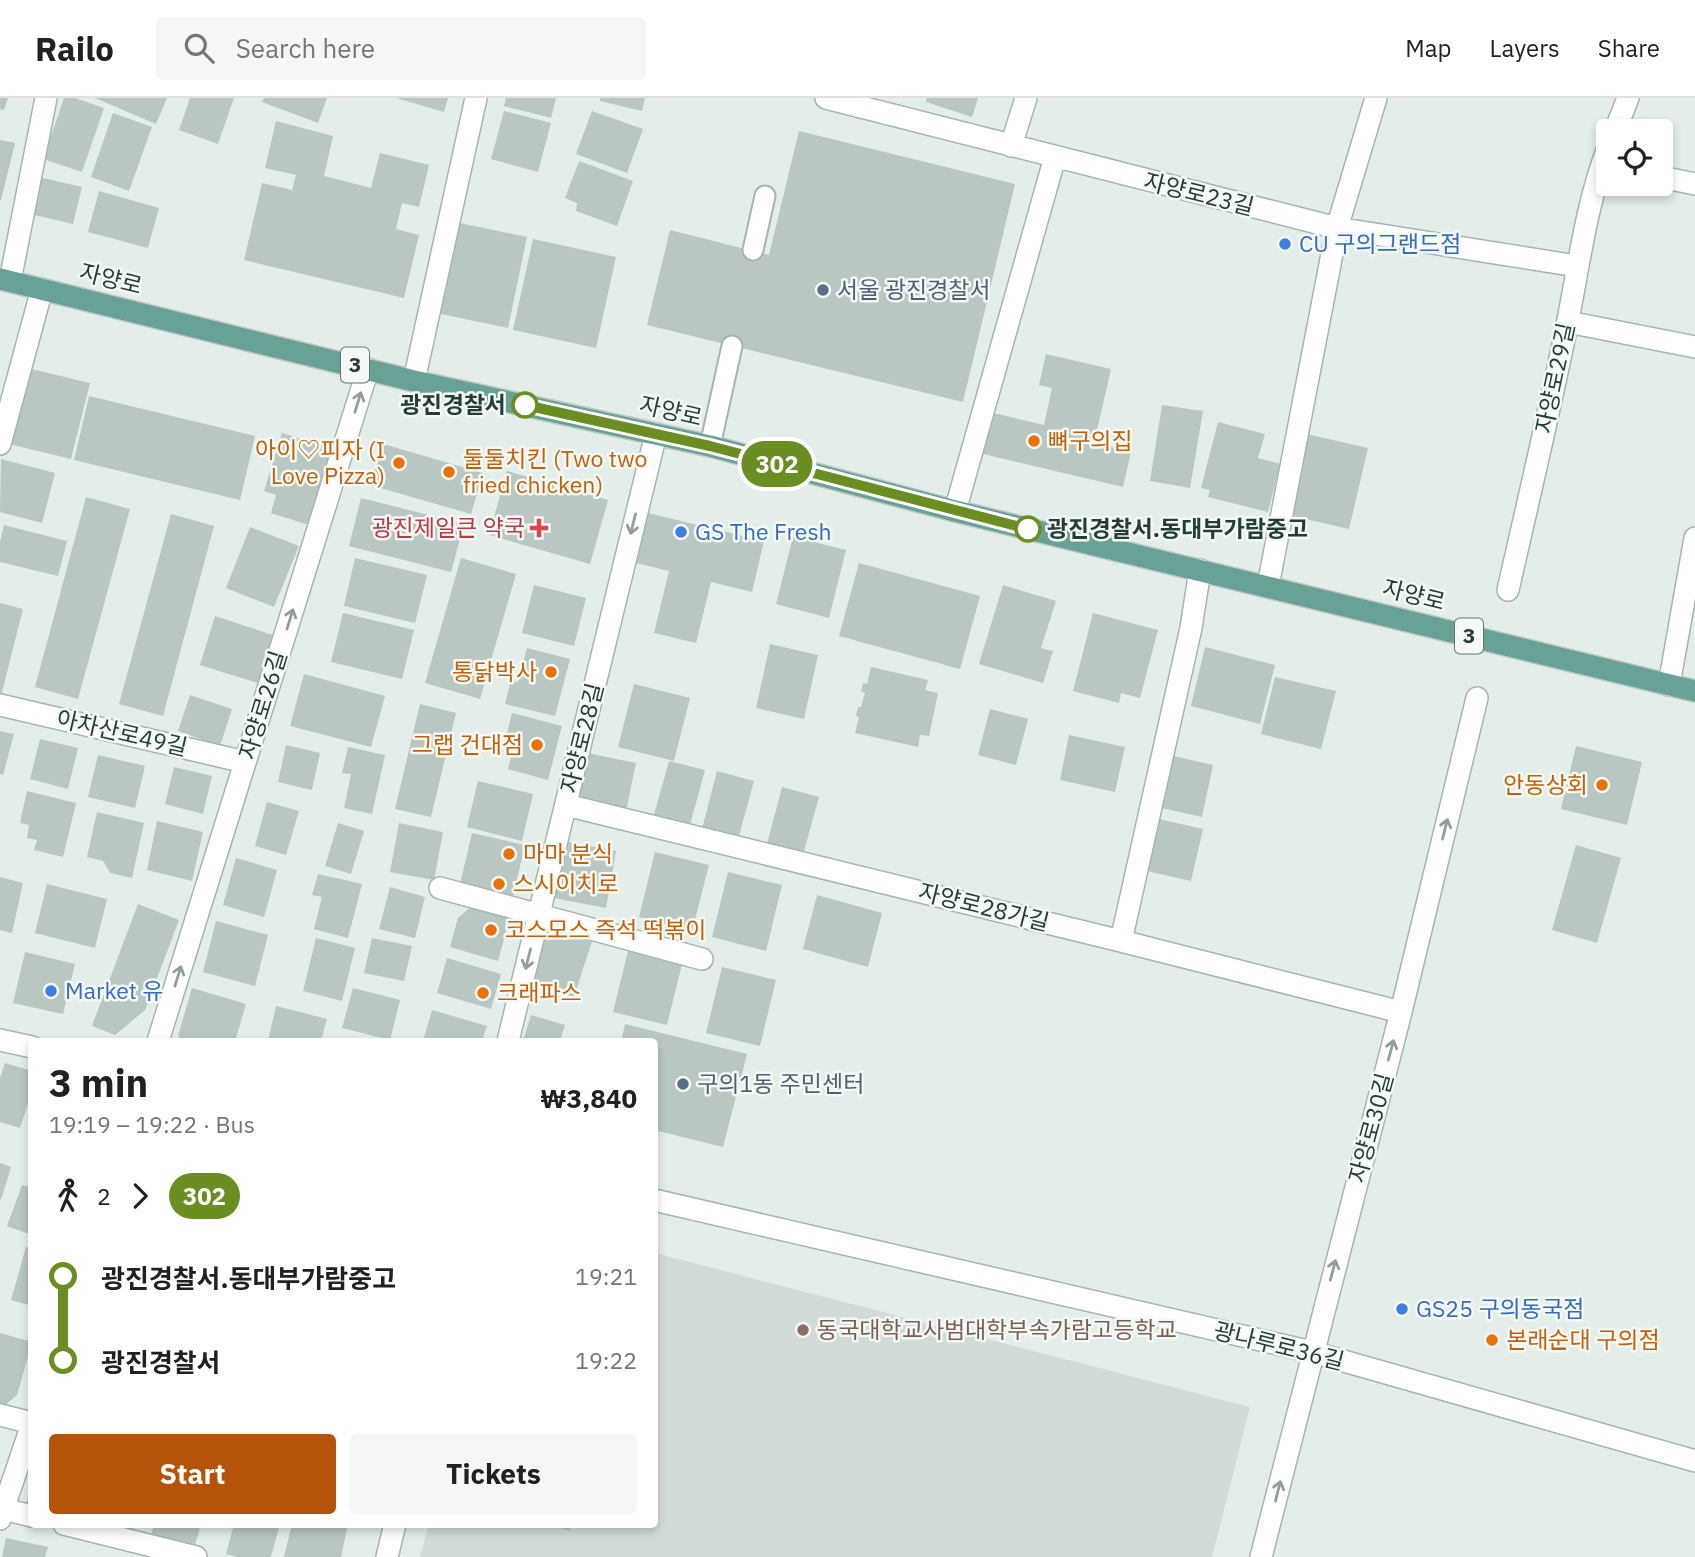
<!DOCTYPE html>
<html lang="en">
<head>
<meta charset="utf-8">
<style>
	:root { --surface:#fff; --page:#f6f6f6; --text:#202124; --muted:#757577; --line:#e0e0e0; --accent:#b45309 }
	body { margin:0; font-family:"IBM Plex Sans","Noto Sans KR",sans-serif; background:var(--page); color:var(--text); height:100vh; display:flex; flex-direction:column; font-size:26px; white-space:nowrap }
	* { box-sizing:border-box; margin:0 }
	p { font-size:23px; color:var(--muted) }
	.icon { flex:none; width:38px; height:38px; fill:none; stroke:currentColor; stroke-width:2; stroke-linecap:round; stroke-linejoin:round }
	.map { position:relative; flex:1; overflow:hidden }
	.sheet { position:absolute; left:28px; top:940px; width:630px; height:490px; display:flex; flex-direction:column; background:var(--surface); border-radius:7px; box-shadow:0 4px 10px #0003 }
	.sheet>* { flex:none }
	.badge { padding:0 14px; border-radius:23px; font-size:24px; line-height:46px }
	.tools { position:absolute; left:1596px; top:21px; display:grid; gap:14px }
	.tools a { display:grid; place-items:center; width:77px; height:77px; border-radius:7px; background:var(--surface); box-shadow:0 4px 10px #0003; font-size:35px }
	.map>.badge { position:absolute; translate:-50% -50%; box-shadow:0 0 0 4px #fff }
	.legs { display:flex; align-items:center; gap:10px; height:77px; padding:0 21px; font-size:23px }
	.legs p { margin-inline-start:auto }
	.head { display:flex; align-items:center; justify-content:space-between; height:119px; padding:0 21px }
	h1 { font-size:38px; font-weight:800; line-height:52px }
	.action { display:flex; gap:14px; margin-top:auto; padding:14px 21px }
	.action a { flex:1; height:80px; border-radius:7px; background:var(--accent); color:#fff; font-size:28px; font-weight:800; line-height:80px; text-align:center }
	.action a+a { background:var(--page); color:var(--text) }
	ul { padding:0 21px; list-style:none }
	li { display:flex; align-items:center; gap:24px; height:84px; font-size:26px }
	li i { display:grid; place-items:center; width:10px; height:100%; margin:0 9px; background:currentColor }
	li i::after { content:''; width:18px; height:18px; margin:-9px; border:5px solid; border-radius:50%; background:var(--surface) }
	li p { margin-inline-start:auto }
	li:first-child i { background:linear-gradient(#0000 50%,currentColor 0) }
	li:last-child i { background:linear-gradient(currentColor 50%,#0000 0) }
	header { display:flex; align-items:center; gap:42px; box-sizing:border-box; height:98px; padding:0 35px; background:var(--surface); border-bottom:2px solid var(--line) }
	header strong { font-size:33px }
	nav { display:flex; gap:38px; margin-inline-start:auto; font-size:24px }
	.search { width:490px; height:63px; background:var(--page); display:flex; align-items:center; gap:18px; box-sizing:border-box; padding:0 24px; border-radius:7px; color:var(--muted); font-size:26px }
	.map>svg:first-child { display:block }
	.built { fill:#d1dcd8 }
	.building { fill:#b8c7c2 }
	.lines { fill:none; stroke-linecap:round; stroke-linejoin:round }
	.service-casing { stroke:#a6b5b0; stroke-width:23 }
	.minor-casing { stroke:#a6b5b0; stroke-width:24 }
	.primary-casing { stroke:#c1c9c7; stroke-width:24 }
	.service { stroke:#fff; stroke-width:19 }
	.minor { stroke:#fff; stroke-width:21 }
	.primary { stroke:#68a195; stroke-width:21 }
	.oneway { stroke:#919e9b }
	.line-1-casing { stroke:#fff; stroke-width:16 }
	.line-1 { stroke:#6b8e23; stroke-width:10 }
	.shop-dot { fill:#3f7fe0; stroke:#f4f9f6; stroke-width:2.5 }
	.service-dot { fill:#5c6f8a; stroke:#f4f9f6; stroke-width:2.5 }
	.stop-1-dot { fill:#fff; stroke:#6b8e23; stroke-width:3.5 }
	.food-dot { fill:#e8710a; stroke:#f4f9f6; stroke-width:2.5 }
	.health-dot { fill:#e0444e; stroke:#f4f9f6; stroke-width:2.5 }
	.education-dot { fill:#8d6e63; stroke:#f4f9f6; stroke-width:2.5 }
	.labels { text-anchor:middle; stroke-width:5; stroke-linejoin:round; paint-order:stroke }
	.shield { fill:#f4f9f6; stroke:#627670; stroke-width:2 }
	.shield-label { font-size:21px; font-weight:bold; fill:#233e37 }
	.street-label { font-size:23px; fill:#233e37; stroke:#f4f9f6 }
	.shop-label { font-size:23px; fill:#366cbe; stroke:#f4f9f6; text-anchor:start }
	.service-label { font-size:23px; fill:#4e5e75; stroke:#f4f9f6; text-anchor:start }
	.stop-label { font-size:23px; font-weight:bold; fill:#233e37; stroke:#f4f9f6; text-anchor:end }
	.food-label { font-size:23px; fill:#c56008; stroke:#f4f9f6; text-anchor:start }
	.health-label { font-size:23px; fill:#be3a42; stroke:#f4f9f6; text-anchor:end }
	.education-label { font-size:23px; fill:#785e54; stroke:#f4f9f6; text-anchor:start }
</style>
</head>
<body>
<header>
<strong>Railo</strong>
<div class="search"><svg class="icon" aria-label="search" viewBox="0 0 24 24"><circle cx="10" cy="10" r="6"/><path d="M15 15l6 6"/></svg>Search here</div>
<nav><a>Map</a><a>Layers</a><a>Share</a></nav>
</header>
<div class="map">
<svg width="1695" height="1459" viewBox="0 0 1695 1459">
	<rect width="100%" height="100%" fill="#e3ede9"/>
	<path class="built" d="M655 1155 1250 1309 1212 1459H420L429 1426H654Z"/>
	<path class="building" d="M0 0H8L4 12 0 11Z
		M64 0H75L104 10 82 74 43 61Z
		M95 0H167L156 26Z
		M190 0H234L218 46 179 32Z
		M264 0H327L318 25 262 4Z
		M396 0H448L444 14Z
		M506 0H556L551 20 504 8Z
		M600 0H645L642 13 600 3Z
		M927 0H978L972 19 926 4Z
		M504 13 551 25 538 74 491 61Z
		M592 13 643 31 627 75 576 56Z
		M113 15 152 29 129 93 91 79Z
		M276 23 333 38 324 78 371 90 380 55 429 67 419 109 402 105 396 131 419 137 404 200 244 162 262 85 292 92 296 77 265 70Z
		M799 33 1015 86 963 304 647 227 670 132 769 157Z
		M0 42 15 45 1 102H0Z
		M579 63 633 83 617 128 576 113 577 105 565 100Z
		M34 78 82 89 73 126 26 115Z
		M99 93 159 110 148 150 88 134Z
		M455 124 527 139 508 230 436 215Z
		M533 141 616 159 596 250 513 232Z
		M1046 256 1111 271 1094 345 1131 354 1123 389 979 355 989 314 1044 327 1052 290 1039 287Z
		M27 270 90 285 71 361 9 346Z
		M89 298 255 338 240 402 74 362Z
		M1162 307 1203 313 1190 390 1150 383Z
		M1218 324 1265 336 1258 360 1280 366 1268 414 1208 399 1210 392 1201 390Z
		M282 335 335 351 312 428 271 415 276 397 264 393Z
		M1306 336 1368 350 1349 431 1288 417Z
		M383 346 483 375 471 416 370 387Z
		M1 361 55 375 42 425 0 414Z
		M507 373 608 402 590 466 489 437Z
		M86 399 130 411 78 601 35 589Z
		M361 400 464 426 451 474 349 448Z
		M644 414 764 443 752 494 711 484 696 545 654 535 669 473 632 464Z
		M171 416 214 428 163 618 119 606Z
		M4 427 67 443 58 478 0 464V444Z
		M250 429 299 448 274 509 226 490Z
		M793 439 846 452 829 520 776 506Z
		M355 460 427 477 415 525 344 508Z
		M461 460 516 476 480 601 425 585Z
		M859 465 980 498 960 571 839 538Z
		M534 487 586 500 574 548 522 535Z
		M1003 487 1056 503 1041 550 1053 553 1043 585 979 566Z
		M0 505 23 511 1 598H0Z
		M343 515 414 532 402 581 331 564Z
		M1093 515 1158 532 1140 600 1121 595 1119 605 1073 593Z
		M215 518 273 537 258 585 200 567Z
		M770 546 818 557 804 621 756 610Z
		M1205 549 1275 567 1260 626 1191 608Z
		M527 550 570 561 555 618 505 606 511 582 518 584Z
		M871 569 928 582 925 592 938 595 929 638 920 637 918 649 855 635 859 619 856 618 858 609H861L865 594H861L863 585 867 586Z
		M304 576 385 598 371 649 290 628Z
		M1275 579 1336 593 1321 651 1261 636Z
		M634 586 690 600 674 663 618 649Z
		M190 597 232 611 220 648 178 633Z
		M420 606 456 615 431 719 395 711Z
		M990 611 1028 621 1016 667 978 657Z
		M512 615 562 628 548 682 508 671 516 641 506 639Z
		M0 633 14 636 3 677 0 676Z
		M1069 637 1125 649 1115 694 1060 682Z
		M40 641 78 650 68 691 30 681Z
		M286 647 320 655 312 692 278 684Z
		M1576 648 1642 664 1627 727 1561 711Z
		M348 649 385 657 372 716 344 710 351 676 342 675Z
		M582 654 636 665 625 718 586 710 576 687Z
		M98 657 145 668 135 710 88 699Z
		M1169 657 1213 667 1202 719 1157 709Z
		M669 663 705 672 688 734 652 724Z
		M174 669 212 678 203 716 165 706Z
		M717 673 754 683 737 745 701 735Z
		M478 683 533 696 522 743 467 729Z
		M782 689 819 699 802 760 766 750Z
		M27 693 76 705 63 759 34 752 37 742 27 740 29 727 20 725Z
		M267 704 299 713 286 757 255 748Z
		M97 714 144 725 132 780 110 775 103 763 87 759Z
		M1159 721 1203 731 1191 783 1147 773Z
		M157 723 203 734 192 783 147 772Z
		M338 725 364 733 351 776 325 768Z
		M399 725 443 734 434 782 390 774Z
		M472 735 525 747 513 798 460 786Z
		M564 743 616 753 606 810 554 800Z
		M1576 747 1621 760 1597 845 1552 832Z
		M655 754 709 767 692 833 639 819Z
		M236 760 277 772 264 819 223 807Z
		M728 774 782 787 766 853 712 839Z
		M318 776 362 786 348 840 314 831 322 799 312 797Z
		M0 779 23 785 12 835 0 832Z
		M47 786 107 801 95 850 35 835Z
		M390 789 425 799 415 840 379 831Z
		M817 797 882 815 868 869 803 851Z
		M475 805 511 815 498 863 450 849 458 820Z
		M138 806 179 822 145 912 115 937 92 928Z
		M216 823 268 837 255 888 203 874Z
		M545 828 592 843 574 899 527 884Z
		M316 840 355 850 342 903 303 893Z
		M372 840 412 848 404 883 364 875Z
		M629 849 683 862 667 927 613 914Z
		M25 854 75 866 63 916 13 905Z
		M447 860 501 876 491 911 437 895Z
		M722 869 776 882 760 948 706 935Z
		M192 890 246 906 235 943H182L178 938Z
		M353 890 400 902 390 942 342 930Z
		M276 908 327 921 321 943H268Z
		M432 912 487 928 482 943H423Z
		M531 917 565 927 560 943H523Z
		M625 926 747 956 723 1049 654 1032V943H621Z
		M5 965 32 973V993L20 1030 0 1024V980Z
		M0 1065 11 1069 1 1102 0 1101Z
		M22 1087 32 1090V1137L7 1128Z
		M26 1149 32 1151V1208L11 1202Z
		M0 1235 32 1244 17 1297 4 1308 0 1306Z
		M30 1388H32V1410L26 1409Z
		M101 1426H134L132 1435Z
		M154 1426H201L194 1451 150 1441Z
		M234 1426H280L271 1459H238L226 1456Z
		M292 1426H348L341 1459H284Z
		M547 1426H571L570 1433Z
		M6 1440 48 1449 45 1459H2Z"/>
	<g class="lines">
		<g class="service-casing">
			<path id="service" d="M753 152 765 98
				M710 348 732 248"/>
		</g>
		<g class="minor-casing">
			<path id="minor" d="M826 0 1337 130 1577 168
				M1615 33 1628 0
				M1011 48 1026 0
				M1661 79 1695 86
				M10 183 46 0
				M1568 224 1695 249
				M414 283 476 0
				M0 346 42 191
				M955 413 1055 59
				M1268 488 1337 130 1376 0
				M1508 492C1528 404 1549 315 1567 227 1579 168 1586 106 1608 50
				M1669 587 1695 440
				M0 607 245 664
				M566 707 1121 843 1401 914
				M440 790 702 861
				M1121 843 1191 530 1200 472
				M0 942 32 949
				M158 943 368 271
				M508 943 656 336
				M654 1102 1312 1254 1695 1363
				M0 1317 32 1325
				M3 1411 32 1418
				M0 1421 32 1326
				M64 1426 196 1459
				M387 1459 395 1426
				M1261 1459 1401 914 1477 600"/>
		</g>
		<g class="primary-casing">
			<path id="primary" d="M0 181 414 283 710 348 955 413 1695 593"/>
		</g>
		<use href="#service" class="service"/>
		<use href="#minor" class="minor"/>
		<use href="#primary" class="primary"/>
	</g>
	<defs><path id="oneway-shaft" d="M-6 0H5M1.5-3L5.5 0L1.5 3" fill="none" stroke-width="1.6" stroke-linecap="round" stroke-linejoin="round" transform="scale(1.75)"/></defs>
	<g class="oneway">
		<use href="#oneway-shaft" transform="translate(358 304) rotate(-73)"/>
		<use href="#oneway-shaft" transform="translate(633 426) rotate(104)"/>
		<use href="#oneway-shaft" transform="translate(290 521) rotate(-73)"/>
		<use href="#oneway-shaft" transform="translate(1445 731) rotate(-76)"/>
		<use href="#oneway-shaft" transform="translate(528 861) rotate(104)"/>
		<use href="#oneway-shaft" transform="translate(178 878) rotate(-73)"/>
		<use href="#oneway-shaft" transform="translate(1391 952) rotate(-75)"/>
		<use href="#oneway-shaft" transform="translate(1333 1172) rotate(-75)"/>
		<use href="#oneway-shaft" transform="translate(1278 1393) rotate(-76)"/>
	</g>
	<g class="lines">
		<g class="line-1-casing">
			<path id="line-1" d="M525 307 710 348 1028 431"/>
		</g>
		<use href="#line-1" class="line-1"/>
	</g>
	<g class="shop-dot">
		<circle cx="1285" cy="146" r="7"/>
		<circle cx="681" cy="434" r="7"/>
		<circle cx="51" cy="893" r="7"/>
		<circle cx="1402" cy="1211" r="7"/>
	</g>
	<g class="service-dot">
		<circle cx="823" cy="192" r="7"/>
		<circle cx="683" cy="986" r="7"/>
	</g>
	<g class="stop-1-dot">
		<circle cx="525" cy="307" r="12"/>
		<circle cx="1028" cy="431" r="12"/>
	</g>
	<g class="food-dot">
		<circle cx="1034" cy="343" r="7"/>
		<circle cx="399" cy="365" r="7"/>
		<circle cx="449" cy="374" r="7"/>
		<circle cx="551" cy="574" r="7"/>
		<circle cx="537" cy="647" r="7"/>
		<circle cx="1602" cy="687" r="7"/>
		<circle cx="509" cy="756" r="7"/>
		<circle cx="499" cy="786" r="7"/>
		<circle cx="491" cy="832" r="7"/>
		<circle cx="483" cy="895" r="7"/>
		<circle cx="1492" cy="1242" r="7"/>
	</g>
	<path class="health-dot" d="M535.5 419.5h7v7h7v7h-7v7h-7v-7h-7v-7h7z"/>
	<circle class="education-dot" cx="803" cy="1232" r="7"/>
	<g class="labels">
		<g class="shield">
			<rect x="341" y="249.5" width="28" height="35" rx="5"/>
			<rect x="1455" y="520.5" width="28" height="35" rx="5"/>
		</g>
		<g class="shield-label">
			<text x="355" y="274">3</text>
			<text x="1469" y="545">3</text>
		</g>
		<g class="street-label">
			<text transform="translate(1199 96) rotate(14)" y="8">자양로23길</text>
			<text transform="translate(111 181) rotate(14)" y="8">자양로</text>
			<text transform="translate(1555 280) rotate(-78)" y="8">자양로29길</text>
			<text transform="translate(671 313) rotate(13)" y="8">자양로</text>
			<text transform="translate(1414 497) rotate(14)" y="8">자양로</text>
			<text transform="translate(263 607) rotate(-73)" y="8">자양로26길</text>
			<text transform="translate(122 635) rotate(13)" y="8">아차산로49길</text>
			<text transform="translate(582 640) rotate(-76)" y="8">자양로28길</text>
			<text transform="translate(984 809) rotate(14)" y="8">자양로28가길</text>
			<text transform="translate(1371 1030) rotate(-75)" y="8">자양로30길</text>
			<text transform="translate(1279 1248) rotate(14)" y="8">광나루로36길</text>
		</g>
		<g class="shop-label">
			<text x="1299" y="154">CU 구의그랜드점</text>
			<text x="695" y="442">GS The Fresh</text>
			<text x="65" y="901">Market 유</text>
			<text x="1416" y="1219">GS25 구의동국점</text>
		</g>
		<g class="service-label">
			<text x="837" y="200">서울 광진경찰서</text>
			<text x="697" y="994">구의1동 주민센터</text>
		</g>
		<g class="stop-label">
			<text x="506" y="315">광진경찰서</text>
			<text x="1047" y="439" text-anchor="start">광진경찰서.동대부가람중고</text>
		</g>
		<g class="food-label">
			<text x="1048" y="351">뼈구의집</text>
			<text x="385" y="360" text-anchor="end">아이♡피자 (I<tspan x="385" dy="26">Love Pizza)</tspan></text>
			<text x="463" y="369">둘둘치킨 (Two two<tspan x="463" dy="26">fried chicken)</tspan></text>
			<text x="537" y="582" text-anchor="end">통닭박사</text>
			<text x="523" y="655" text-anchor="end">그랩 건대점</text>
			<text x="1588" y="695" text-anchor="end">안동상회</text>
			<text x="523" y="764">마마 분식</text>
			<text x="513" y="794">스시이치로</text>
			<text x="505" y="840">코스모스 즉석 떡볶이</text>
			<text x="497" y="903">크래파스</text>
			<text x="1506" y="1250">본래순대 구의점</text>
		</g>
		<g class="health-label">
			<text x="525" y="438">광진제일큰 약국</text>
		</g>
		<g class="education-label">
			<text x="817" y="1240">동국대학교사범대학부속가람고등학교</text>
		</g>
	</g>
</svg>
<div class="tools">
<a><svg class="icon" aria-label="locate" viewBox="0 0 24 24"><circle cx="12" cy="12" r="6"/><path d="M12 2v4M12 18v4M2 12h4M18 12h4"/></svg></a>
</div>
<b class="badge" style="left:777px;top:366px;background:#6b8e23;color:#fff">302</b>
<section class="sheet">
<div class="head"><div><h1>3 min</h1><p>19:19 – 19:22 · Bus</p></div><b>₩3,840</b></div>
<div class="legs"><svg class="icon" aria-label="walk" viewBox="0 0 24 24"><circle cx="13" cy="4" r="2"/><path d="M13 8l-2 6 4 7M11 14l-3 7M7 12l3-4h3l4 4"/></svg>2<svg class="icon" aria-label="forward" viewBox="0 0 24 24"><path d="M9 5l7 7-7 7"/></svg><b class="badge" style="background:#6b8e23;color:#fff">302</b></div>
<ul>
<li><i style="color:#6b8e23"></i><b>광진경찰서.동대부가람중고</b><p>19:21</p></li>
<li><i style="color:#6b8e23"></i><b>광진경찰서</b><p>19:22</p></li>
</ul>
<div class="action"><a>Start</a><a>Tickets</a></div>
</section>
</div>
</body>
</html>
